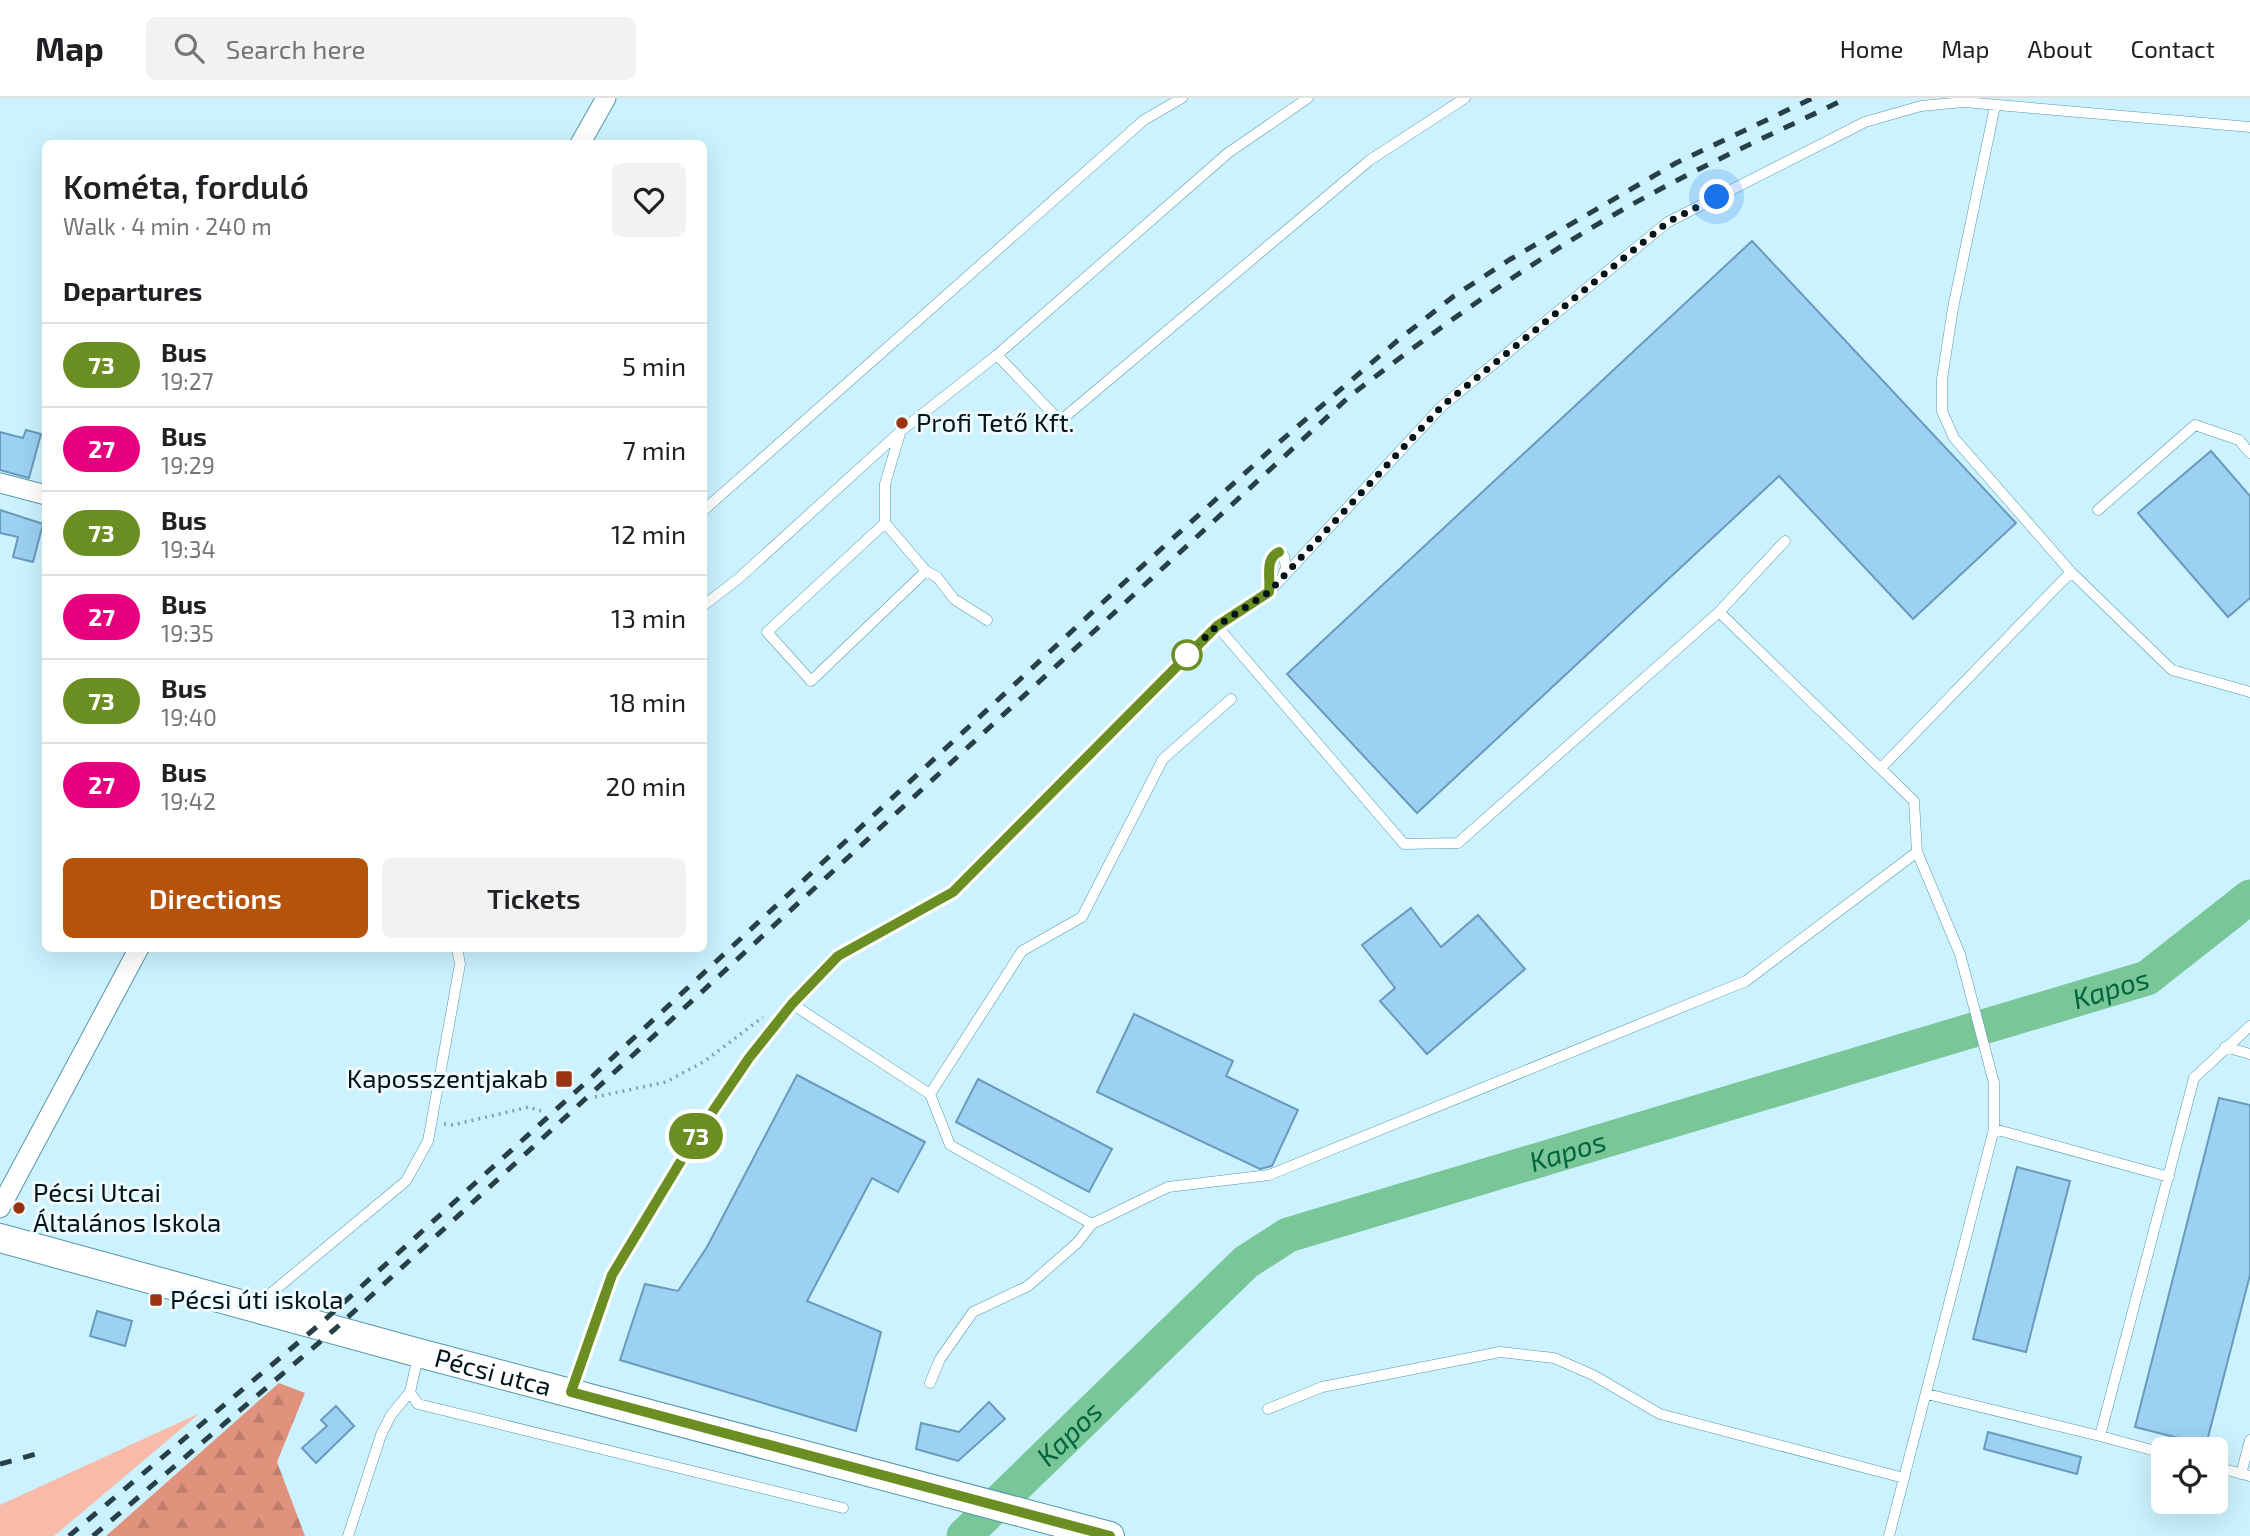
<!DOCTYPE html>
<html lang="en">
<head>
<meta charset="utf-8">
<style>
	:root { --surface:#fff; --page:#f2f2f2; --text:#202124; --muted:#757577; --line:#e0e0e0; --accent:#b45309 }
	body { margin:0; font-family:"Exo 2",sans-serif; background:var(--page); color:var(--text); height:100vh; display:flex; flex-direction:column; font-size:26px; white-space:nowrap }
	* { box-sizing:border-box; margin:0 }
	p { font-size:23px; color:var(--muted) }
	.icon { flex:none; width:38px; height:38px; fill:none; stroke:currentColor; stroke-width:2; stroke-linecap:round; stroke-linejoin:round }
	.map { position:relative; flex:1; overflow:hidden }
	.panel { position:absolute; left:42px; top:42px; width:665px; height:812px; display:flex; flex-direction:column; background:var(--surface); border-radius:10px; box-shadow:0 7px 28px #0002 }
	.panel>* { flex:none }
	.badge { padding:0 14px; border-radius:23px; font-size:24px; line-height:46px }
	.controls { position:absolute; left:2151px; top:1339px; display:grid; gap:14px }
	.controls a { display:grid; place-items:center; width:77px; height:77px; border-radius:10px; background:var(--surface); box-shadow:0 7px 28px #0002; font-size:35px }
	.you { position:absolute; width:35px; height:35px; margin:-18px; border:5px solid #fff; border-radius:50%; background:#1a73e8; box-shadow:0 0 0 10px #1a73e833 }
	.map>.badge { position:absolute; translate:-50% -50%; box-shadow:0 0 0 4px #fff }
	h2 { padding:0 21px; font-size:26px; line-height:63px }
	.round { display:grid; place-items:center; flex:none; width:74px; height:74px; border-radius:10px; background:var(--page) }
	.summary { display:flex; align-items:center; justify-content:space-between; height:119px; padding:0 21px }
	h1 { font-size:33px; font-weight:600; line-height:52px }
	.action { display:flex; gap:14px; margin-top:auto; padding:14px 21px }
	.action a { flex:1; height:80px; border-radius:10px; background:var(--accent); color:#fff; font-size:28px; font-weight:600; line-height:80px; text-align:center }
	.action a+a { background:var(--page); color:var(--text) }
	ul { padding:0; list-style:none }
	li { display:flex; align-items:center; gap:21px; height:84px; padding:0 21px; border-top:2px solid var(--line) }
	li div { flex:1 }
	li b { display:block; font-size:26px }
	li em { font-style:normal }
	li .badge { min-width:77px; font-weight:700; text-align:center }
	header { display:flex; align-items:center; gap:42px; box-sizing:border-box; height:98px; padding:0 35px; background:var(--surface); border-bottom:2px solid var(--line) }
	header strong { font-size:33px }
	nav { display:flex; gap:38px; margin-inline-start:auto; font-size:24px }
	.search { width:490px; height:63px; background:var(--page); display:flex; align-items:center; gap:18px; box-sizing:border-box; padding:0 24px; border-radius:10px; color:var(--muted); font-size:26px }
	.map>svg:first-child { display:block }
	.grass { fill:#f8bba9 }
	.forest { fill:url(#forest-firs) }
	.lines { fill:none; stroke-linecap:round; stroke-linejoin:round }
	.river { stroke:#79c698; stroke-width:35 }
	.building { fill:#9cd1f3; stroke:#689bbb; stroke-width:2 }
	.lane-casing { stroke:#5597a9; stroke-width:11 }
	.street-casing { stroke:#5597a9; stroke-width:21 }
	.secondary-casing { stroke:#5597a9; stroke-width:30 }
	.path { stroke:#82a2ac; stroke-width:3.5; stroke-dasharray:2 5; stroke-linecap:butt }
	.lane { stroke:#fff; stroke-width:10 }
	.street { stroke:#fff; stroke-width:19 }
	.secondary { stroke:#fff; stroke-width:28 }
	.rail { stroke:#273f46; stroke-width:5; stroke-dasharray:12 12; stroke-linecap:butt }
	.line-casing { stroke:#fff; stroke-width:16 }
	.line { stroke:#6b8e23; stroke-width:10 }
	.walk { stroke:#00141a; stroke-width:7; stroke-dasharray:0 12.6 }
	.poi-dot { fill:#9a3312; stroke:#edfafe; stroke-width:2.5 }
	.stop-dot { fill:#fff; stroke:#6b8e23; stroke-width:3.5 }
	.labels { text-anchor:middle; stroke-width:6; stroke-linejoin:round; paint-order:stroke }
	.poi-label { font-size:26px; fill:#00141a; stroke:#edfafe; text-anchor:start }
	.street-label { font-size:26px; fill:#00141a; stroke:#edfafe }
	.water-label { font-size:28px; font-style:italic; fill:#03653b; stroke:#edfafe }
</style>
</head>
<body>
<header>
<strong>Map</strong>
<div class="search"><svg class="icon" aria-label="search" viewBox="0 0 24 24"><circle cx="10" cy="10" r="6"/><path d="M15 15l6 6"/></svg>Search here</div>
<nav><a>Home</a><a>Map</a><a>About</a><a>Contact</a></nav>
</header>
<div class="map">
<svg width="2250" height="1438" viewBox="0 0 2250 1438">
	<defs>
		<pattern id="forest-firs" width="22" height="20" patternUnits="userSpaceOnUse" patternTransform="scale(1.75)"><rect width="22" height="20" fill="#e1927c"/><path d="M5 1l3.5 6h-7zM16 11l3.5 6h-7z" fill="#bf7d6b"/></pattern>
	</defs>
	<rect width="100%" height="100%" fill="#cbf2fe"/>
	<path class="grass" d="M200 1315 54 1438H0V1407Z"/>
	<path class="forest" d="M279 1285 305 1295 277 1364 305 1438H106Z"/>
	<g class="lines">
		<path class="river" id="s1" d="M964 1438 1246 1164 1288 1137 2147 880 2250 799"/>
	</g>
	<path class="building" d="M1752 143 2016 425 1913 521 1779 378 1417 715 1287 576Z
		M26 332 41 336 29 380 0 372V334L23 340Z
		M2211 353 2250 398V500L2228 519 2138 415Z
		M0 412 43 426 33 464 13 459 18 439 0 435Z
		M1411 810 1441 849 1478 817 1525 871 1427 956 1380 903 1395 890 1362 847Z
		M1134 916 1233 963 1226 978 1298 1012 1272 1068 1260 1071 1097 994Z
		M797 977 925 1044 898 1094 872 1080 807 1203 881 1234 856 1333 620 1262 645 1186 678 1193 707 1149Z
		M978 981 1112 1051 1089 1094 956 1024Z
		M2219 1000 2250 1007V1177L2206 1347 2135 1329Z
		M2017 1069 2070 1083 2026 1254 1973 1241Z
		M97 1213 132 1223 125 1248 90 1238Z
		M989 1304 1005 1321 958 1363 916 1351 921 1325 959 1334Z
		M336 1308 354 1328 316 1365 302 1350 327 1328 321 1322Z
		M1988 1334 2081 1359 2077 1376 1984 1351Z"/>
	<g class="lines">
		<g class="lane-casing">
			<path id="lane" d="M1995 8 1953 210 1942 281V313L1954 340 2071 474 2172 572 2250 594
				M997 257 1060 323 1370 62 1465 0
				M704 412 1144 22 1182 0
				M2098 412 2195 327 2239 342 2250 355
				M885 425 926 473 811 583 767 534 885 425V386L901 332
				M926 473 937 479 954 501 987 522
				M1269 494C1271 480 1264 461 1279 454L1284 458 1286 470 1283 477
				M704 507 738 481 902 332 997 257 1228 55 1308 0
				M1719 514 1914 703 1917 754 1960 856 1994 985V1031L1889 1438
				M1217 528 1404 746 1458 745 1719 514 1785 443
				M1882 669 2071 474
				M792 906 930 996 1022 853 1082 819 1163 661 1231 601
				M2225 949 2250 956
				M930 996 950 1047 1092 1126 1168 1089 1269 1077 1746 883 1917 754
				M1994 1031 2169 1079
				M258 1206 406 1083 428 1043 460 866 457 850
				M418 1259 410 1294 418 1306 843 1410
				M930 1285 940 1261 973 1214 1028 1188 1077 1145 1092 1126
				M571 1294 612 1177 696 1038 749 960 792 906 838 858 953 794 1217 528 1269 494 1442 308 1668 124 1865 24 1921 8 1964 4 2250 29
				M1927 1296 2100 1338 2194 980 2250 928
				M1268 1311 1322 1289 1500 1254 1554 1260 1593 1277 1660 1316 1904 1380
				M2100 1338 2163 1355
				M2216 1369 2250 1378
				M2241 1376 2250 1342
				M348 1438 381 1337 391 1317 410 1294"/>
		</g>
		<g class="street-casing">
			<path id="street" d="M580 46 606 0
				M0 385 46 397
				M0 1110 139 850"/>
		</g>
		<g class="secondary-casing">
			<g id="secondary">
				<path id="s2" d="M0 1140 419 1255 1110 1438"/>
			</g>
		</g>
		<path class="path" d="M595 999 666 984 705 963 763 919
			M444 1026 453 1027 529 1009 541 1013"/>
		<use href="#lane" class="lane"/>
		<use href="#street" class="street"/>
		<use href="#secondary" class="secondary"/>
		<path class="rail" d="M0 1366 36 1356
			M69 1438 319 1227 582 988 1128 481 1276 347 1397 243 1454 198 1509 162 1676 65 1813 0
			M93 1438 335 1231 1350 298C1452 219 1559 143 1674 84 1731 54 1790 28 1847 0"/>
	</g>
	<g class="lines">
		<g class="line-casing">
			<path id="line" d="M1110 1438 571 1294 612 1177 696 1038 749 960 792 906 838 858 953 794 1217 528 1269 494C1271 480 1264 461 1279 454"/>
		</g>
		<use href="#line" class="line"/>
		<path class="walk" d="M1187 557 1217 528 1269 494 1442 308 1668 124 1717 99"/>
	</g>
	<g class="poi-dot">
		<circle cx="902" cy="325" r="7"/>
		<rect x="555" y="972" width="18" height="18" rx="3.5"/>
		<circle cx="19" cy="1110" r="7"/>
		<rect x="149" y="1195" width="14" height="14" rx="3.5"/>
	</g>
	<circle class="stop-dot" cx="1187" cy="557" r="14"/>
	<g class="labels">
		<g class="poi-label">
			<text x="916" y="334">Profi Tető Kft.</text>
			<text x="548" y="990" text-anchor="end">Kaposszentjakab</text>
			<text x="33" y="1104">Pécsi Utcai<tspan x="33" dy="30">Általános Iskola</tspan></text>
			<text x="170" y="1211">Pécsi úti iskola</text>
		</g>
		<g class="street-label">
			<text dy="9" stroke="none"><textPath href="#s2" startOffset="511">Pécsi utca</textPath></text>
		</g>
		<g class="water-label">
			<text dy="10" stroke="none"><textPath href="#s1" startOffset="1302">Kapos</textPath></text>
			<text dy="10" stroke="none"><textPath href="#s1" startOffset="735">Kapos</textPath></text>
			<text dy="10" stroke="none"><textPath href="#s1" startOffset="147">Kapos</textPath></text>
		</g>
	</g>
</svg>
<div class="controls">
<a><svg class="icon" aria-label="locate" viewBox="0 0 24 24"><circle cx="12" cy="12" r="6"/><path d="M12 2v4M12 18v4M2 12h4M18 12h4"/></svg></a>
</div>
<div class="you" style="left:1717px;top:99px"></div>
<b class="badge" style="left:696px;top:1038px;background:#6b8e23;color:#fff">73</b>
<section class="panel">
<div class="summary"><div><h1>Kométa, forduló</h1><p>Walk · 4 min · 240 m</p></div><a class="round"><svg class="icon" aria-label="heart" viewBox="0 0 24 24"><path d="M12 20l-8-8c-3-5 5-10 8-4 3-6 11-1 8 4z"/></svg></a></div>
<h2>Departures</h2>
<ul>
<li><span class="badge" style="background:#6b8e23;color:#fff">73</span><div><b>Bus</b><p>19:27</p></div><em>5 min</em></li>
<li><span class="badge" style="background:#e6007e;color:#fff">27</span><div><b>Bus</b><p>19:29</p></div><em>7 min</em></li>
<li><span class="badge" style="background:#6b8e23;color:#fff">73</span><div><b>Bus</b><p>19:34</p></div><em>12 min</em></li>
<li><span class="badge" style="background:#e6007e;color:#fff">27</span><div><b>Bus</b><p>19:35</p></div><em>13 min</em></li>
<li><span class="badge" style="background:#6b8e23;color:#fff">73</span><div><b>Bus</b><p>19:40</p></div><em>18 min</em></li>
<li><span class="badge" style="background:#e6007e;color:#fff">27</span><div><b>Bus</b><p>19:42</p></div><em>20 min</em></li>
</ul>
<div class="action"><a>Directions</a><a>Tickets</a></div>
</section>
</div>
</body>
</html>
